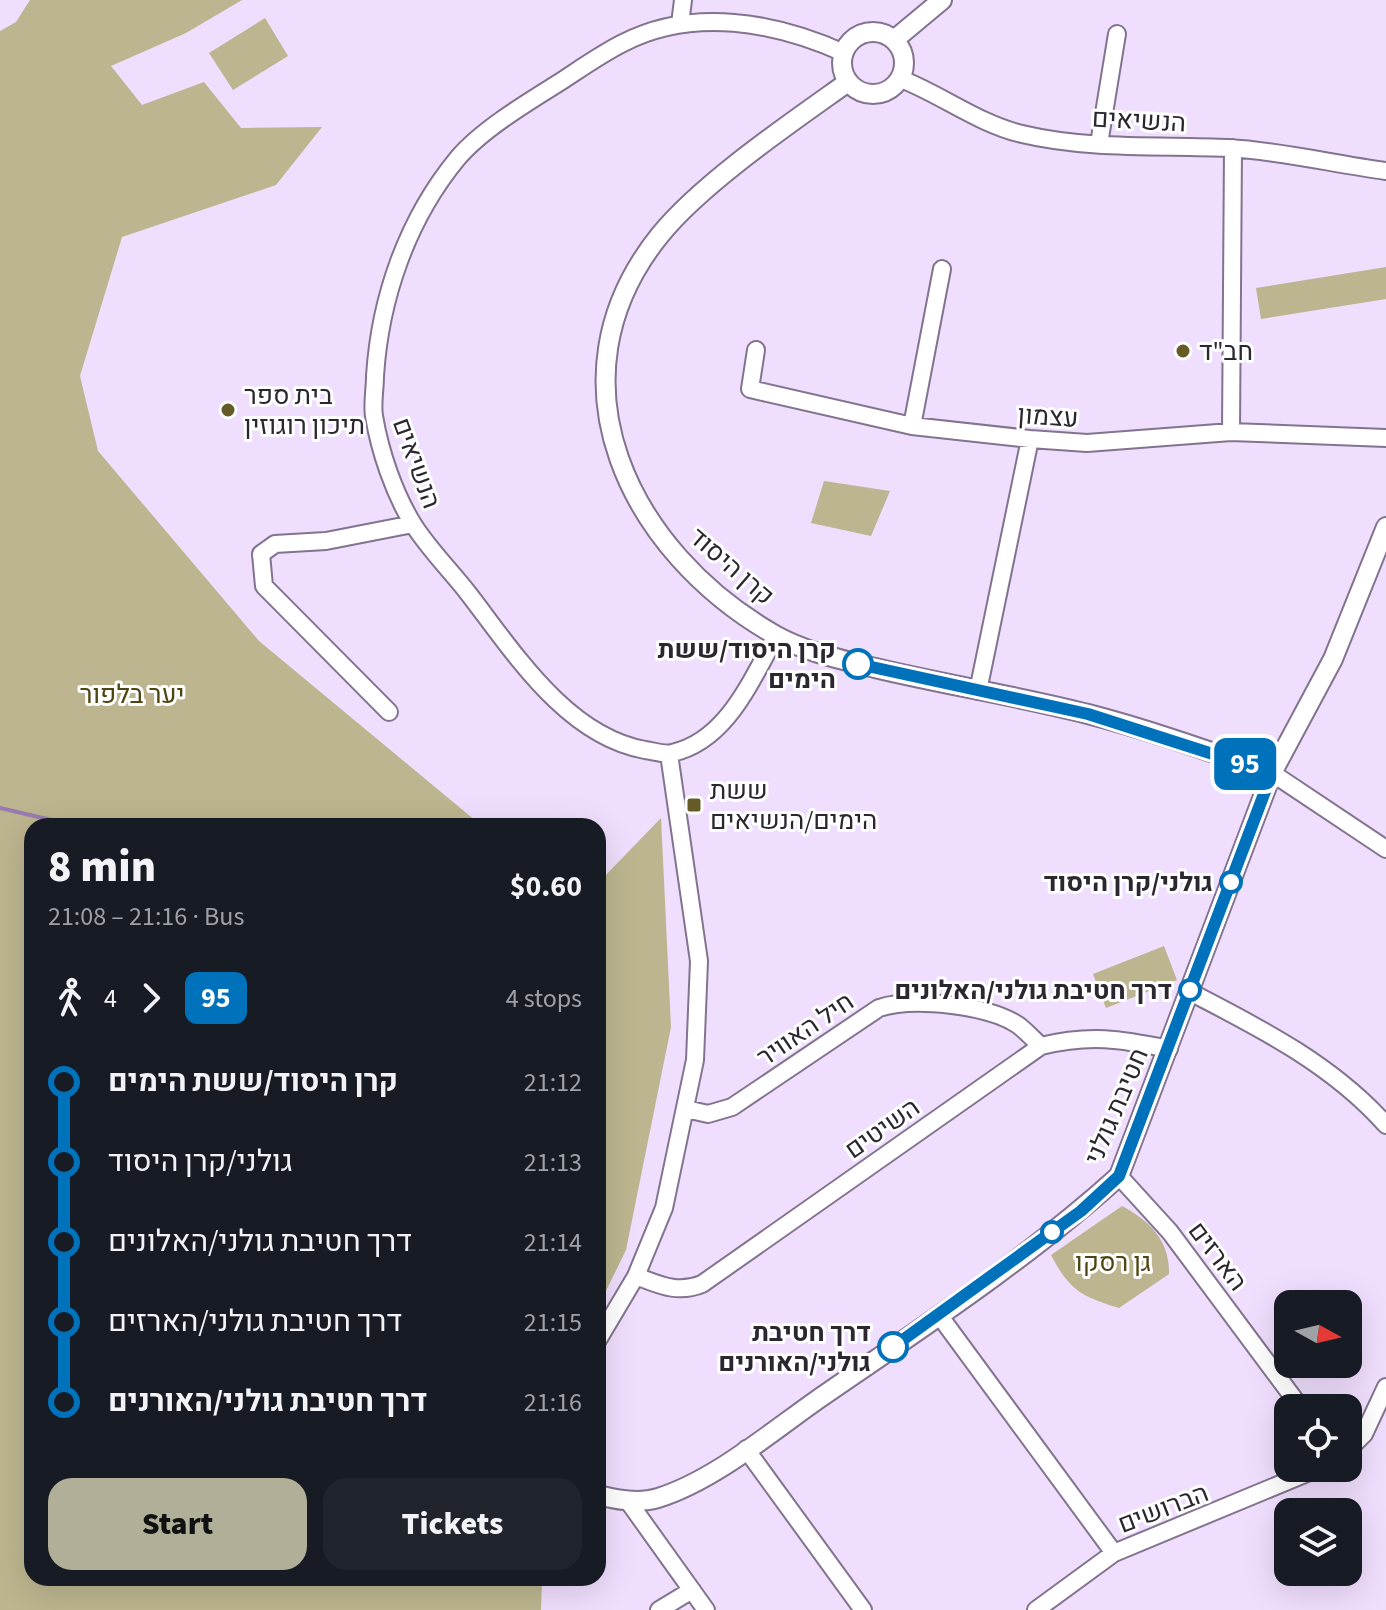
<!DOCTYPE html>
<html lang="en">
<head>
<meta charset="utf-8">
<style>
	:root { --surface:#171b24; --page:#20242c; --text:#f1f3f6; --muted:#9ea1a6; --accent:#b2af99 }
	body { margin:0; font-family:"Source Sans 3",Heebo,sans-serif; background:var(--page); color:var(--text); height:100vh; display:flex; flex-direction:column; font-size:30px; white-space:nowrap }
	* { box-sizing:border-box; margin:0 }
	p { font-size:26px; color:var(--muted) }
	.icon { flex:none; width:44px; height:44px; fill:none; stroke:currentColor; stroke-width:2; stroke-linecap:round; stroke-linejoin:round }
	.map { position:relative; flex:1; overflow:hidden }
	.sheet { position:absolute; left:24px; top:818px; width:582px; height:768px; display:flex; flex-direction:column; background:var(--surface); border-radius:24px; box-shadow:0 8px 32px #0002 }
	.sheet>* { flex:none }
	.badge { padding:0 16px; border-radius:12px; font-size:28px; line-height:52px }
	.needle { width:52px; rotate:98deg }
	.buttons { position:absolute; left:1274px; top:1290px; display:grid; gap:16px }
	.buttons a { display:grid; place-items:center; width:88px; height:88px; border-radius:16px; background:var(--surface); box-shadow:0 8px 32px #0002; font-size:40px }
	.map>.badge { position:absolute; translate:-50% -50%; box-shadow:0 0 0 4px #fff }
	.legs { display:flex; align-items:center; gap:12px; height:88px; padding:0 24px; font-size:26px }
	.legs p { margin-inline-start:auto }
	.head { display:flex; align-items:center; justify-content:space-between; height:136px; padding:0 24px }
	h1 { font-size:44px; font-weight:800; line-height:60px }
	.action { display:flex; gap:16px; margin-top:auto; padding:16px 24px }
	.action a { flex:1; height:92px; border-radius:24px; background:var(--accent); color:#111; font-size:32px; font-weight:800; line-height:92px; text-align:center }
	.action a+a { background:var(--page); color:var(--text) }
	ul { padding:0 24px; list-style:none }
	li { display:flex; align-items:center; gap:28px; height:80px; font-size:30px }
	li i { display:grid; place-items:center; width:12px; height:100%; margin:0 10px; background:currentColor }
	li i::after { content:''; width:20px; height:20px; margin:-10px; border:6px solid; border-radius:50%; background:var(--surface) }
	li p { margin-inline-start:auto }
	li:first-child i { background:linear-gradient(#0000 50%,currentColor 0) }
	li:last-child i { background:linear-gradient(currentColor 50%,#0000 0) }
	.map>svg:first-child { display:block }
	.green { fill:#bcb58f }
	.lines { fill:none; stroke-linecap:round; stroke-linejoin:round }
	.stream { stroke:#997bb1; stroke-width:4 }
	.minor-casing { stroke:#82738e; stroke-width:20 }
	.tertiary-casing { stroke:#82738e; stroke-width:22 }
	.minor { stroke:#fff; stroke-width:16 }
	.tertiary { stroke:#fff; stroke-width:18 }
	.line-1-casing { stroke:#fff; stroke-width:18 }
	.line-1 { stroke:#0072bc; stroke-width:12 }
	.poi-dot { fill:#655b27; stroke:#fff; stroke-width:3 }
	.stop-1-dot { fill:#fff; stroke:#0072bc; stroke-width:4 }
	.labels { text-anchor:middle; stroke-width:6; stroke-linejoin:round; paint-order:stroke }
	.street-label { font-size:26px; fill:#2c2631; stroke:#fff }
	.poi-label { font-size:26px; fill:#2c2631; stroke:#fff; text-anchor:start }
	.stop-label { font-size:26px; font-weight:bold; fill:#2c2631; stroke:#fff; text-anchor:end }
	.park-label { font-size:26px; fill:#4e4512; stroke:#fff }
</style>
</head>
<body>
<div class="map">
<svg width="1386" height="1610" viewBox="0 0 1386 1610">
	<rect width="100%" height="100%" fill="#efdefd"/>
	<path class="green" d="M30 0H242L186 33 111 66 142 105 204 82 241 128 322 127 276 185 122 237 80 376 98 451 259 641 482 826H32V1578H542L541 1610H0V31L16 22Z
		M265 18 288 56 233 90 209 53Z
		M1386 267V299L1261 319 1256 288Z
		M824 481 890 491 871 536 811 523Z
		M661 818 671 1027 626 1250 598 1307V883Z
		M1164 946 1177 980 1106 1008 1093 974Z
		M1122 1206C1150 1221 1170 1241 1169 1274L1119 1308C1081 1296 1070 1291 1051 1255Z"/>
	<g class="lines">
		<path class="stream" d="M0 808 77 826"/>
		<g class="minor-casing">
			<path id="minor" d="M680 24 683 0
				M901 79C942 95 979 124 1022 134 1089 150 1161 145 1229 148 1281 151 1334 164 1386 171
				M1099 144 1117 34
				M756 350 750 389 912 426 1030 439 1087 443 1231 432 1386 438
				M912 426 942 269
				M1231 432 1233 148
				M776 636C751 680 727 741 672 753 664 755 654 751 645 750 566 736 513 651 468 593 450 570 428 548 413 524 394 493 380 452 374 416 372 404 375 389 375 376 380 298 407 220 457 159 481 130 528 102 560 82 580 69 601 54 623 43 693 7 775 22 844 53
				M978 691 1030 439
				M389 712 264 586 261 554 275 544 326 541 413 524
				M1272 773 1386 849
				M1190 992C1260 1028 1333 1065 1386 1125
				M686 1109 708 1114 732 1107 879 1008C913 997 988 1005 1018 1025 1026 1031 1034 1040 1041 1046
				M1119 1176 1170 1232 1301 1408
				M636 1276C660 1285 677 1294 702 1284L1041 1046C1090 1034 1120 1039 1169 1049
				M939 1315 1114 1553
				M598 1340 636 1276 664 1208 695 1060 699 961 669 754
				M746 1449 863 1610
				M1348 1450 1364 1434 1386 1387
				M628 1501 706 1610
				M659 1610 692 1590
				M1036 1610 1114 1553 1319 1468"/>
		</g>
		<g class="tertiary-casing">
			<path id="tertiary" d="M842 63a31 31 0 1 1 62 0a31 31 0 1 1-62 0Z
				M894 40 942 0
				M848 82C792 122 702 183 660 235 543 380 630 553 775 635 805 652 843 660 875 668 946 685 1018 696 1088 714 1150 730 1211 752 1272 773
				M598 1495C617 1500 639 1504 658 1498 713 1481 770 1433 817 1400 920 1329 1026 1260 1119 1176L1272 773 1333 659 1386 527"/>
		</g>
		<use href="#minor" class="minor"/>
		<use href="#tertiary" class="tertiary"/>
	</g>
	<g class="lines">
		<g class="line-1-casing">
			<path id="line-1" d="M858 664 1088 714 1272 773 1119 1176 1081 1211 893 1347"/>
		</g>
		<use href="#line-1" class="line-1"/>
	</g>
	<g class="poi-dot">
		<circle cx="1183" cy="351" r="8"/>
		<circle cx="228" cy="410" r="8"/>
		<rect x="686" y="797" width="16" height="16" rx="4"/>
	</g>
	<g class="stop-1-dot">
		<circle cx="858" cy="664" r="14"/>
		<circle cx="1231" cy="882" r="10"/>
		<circle cx="1190" cy="990" r="10"/>
		<circle cx="1052" cy="1232" r="10"/>
		<circle cx="893" cy="1347" r="14"/>
	</g>
	<g class="labels">
		<g class="street-label">
			<text transform="translate(1139 120) rotate(3)" y="9">הנשיאים</text>
			<text transform="translate(1048 416) rotate(4)" y="9">עצמון</text>
			<text transform="translate(417 463) rotate(70)" y="9">הנשיאים</text>
			<text transform="translate(732 566) rotate(41)" y="9">קרן היסוד</text>
			<text transform="translate(805 1029) rotate(-34)" y="9">חיל האוויר</text>
			<text transform="translate(1116 1106) rotate(-67)" y="9">חטיבת גולני</text>
			<text transform="translate(882 1128) rotate(-35)" y="9">השיטים</text>
			<text transform="translate(1218 1256) rotate(53)" y="9">הארזים</text>
			<text transform="translate(1163 1508) rotate(-21)" y="9">הברושים</text>
		</g>
		<g class="poi-label">
			<text x="1199" y="360">חב"ד</text>
			<text x="244" y="404">בית ספר<tspan x="244" dy="30">תיכון רוגוזין</tspan></text>
			<text x="710" y="799">ששת<tspan x="710" dy="30">הימים/הנשיאים</tspan></text>
		</g>
		<g class="stop-label">
			<text x="836" y="658">קרן היסוד/ששת<tspan x="836" dy="30">הימים</tspan></text>
			<text x="1213" y="891">גולני/קרן היסוד</text>
			<text x="1172" y="999">דרך חטיבת גולני/האלונים</text>
			<text x="871" y="1341">דרך חטיבת<tspan x="871" dy="30">גולני/האורנים</tspan></text>
		</g>
		<g class="park-label">
			<text x="132" y="703">יער בלפור</text>
			<text x="1113" y="1271">גן רסקו</text>
		</g>
	</g>
</svg>
<div class="buttons">
<a><svg class="needle" viewBox="-14 -14 28 28"><path d="M0-13l5 13h-10z" fill="#e53935"/><path d="M0 13l5-13h-10z" fill="#9ea1a6"/></svg></a>
<a><svg class="icon" aria-label="locate" viewBox="0 0 24 24"><circle cx="12" cy="12" r="6"/><path d="M12 2v4M12 18v4M2 12h4M18 12h4"/></svg></a>
<a><svg class="icon" aria-label="layers" viewBox="0 0 24 24"><path d="M12 4l9 5-9 5-9-5zM3 14l9 5 9-5"/></svg></a>
</div>
<b class="badge" style="left:1245px;top:764px;background:#0072bc;color:#fff">95</b>
<section class="sheet">
<div class="head"><div><h1>8 min</h1><p>21:08 – 21:16 · Bus</p></div><b>$0.60</b></div>
<div class="legs"><svg class="icon" aria-label="walk" viewBox="0 0 24 24"><circle cx="13" cy="4" r="2"/><path d="M13 8l-2 6 4 7M11 14l-3 7M7 12l3-4h3l4 4"/></svg>4<svg class="icon" aria-label="forward" viewBox="0 0 24 24"><path d="M9 5l7 7-7 7"/></svg><b class="badge" style="background:#0072bc;color:#fff">95</b><p>4 stops</p></div>
<ul>
<li><i style="color:#0072bc"></i><b>קרן היסוד/ששת הימים</b><p>21:12</p></li>
<li><i style="color:#0072bc"></i><span>גולני/קרן היסוד</span><p>21:13</p></li>
<li><i style="color:#0072bc"></i><span>דרך חטיבת גולני/האלונים</span><p>21:14</p></li>
<li><i style="color:#0072bc"></i><span>דרך חטיבת גולני/הארזים</span><p>21:15</p></li>
<li><i style="color:#0072bc"></i><b>דרך חטיבת גולני/האורנים</b><p>21:16</p></li>
</ul>
<div class="action"><a>Start</a><a>Tickets</a></div>
</section>
</div>
</body>
</html>
